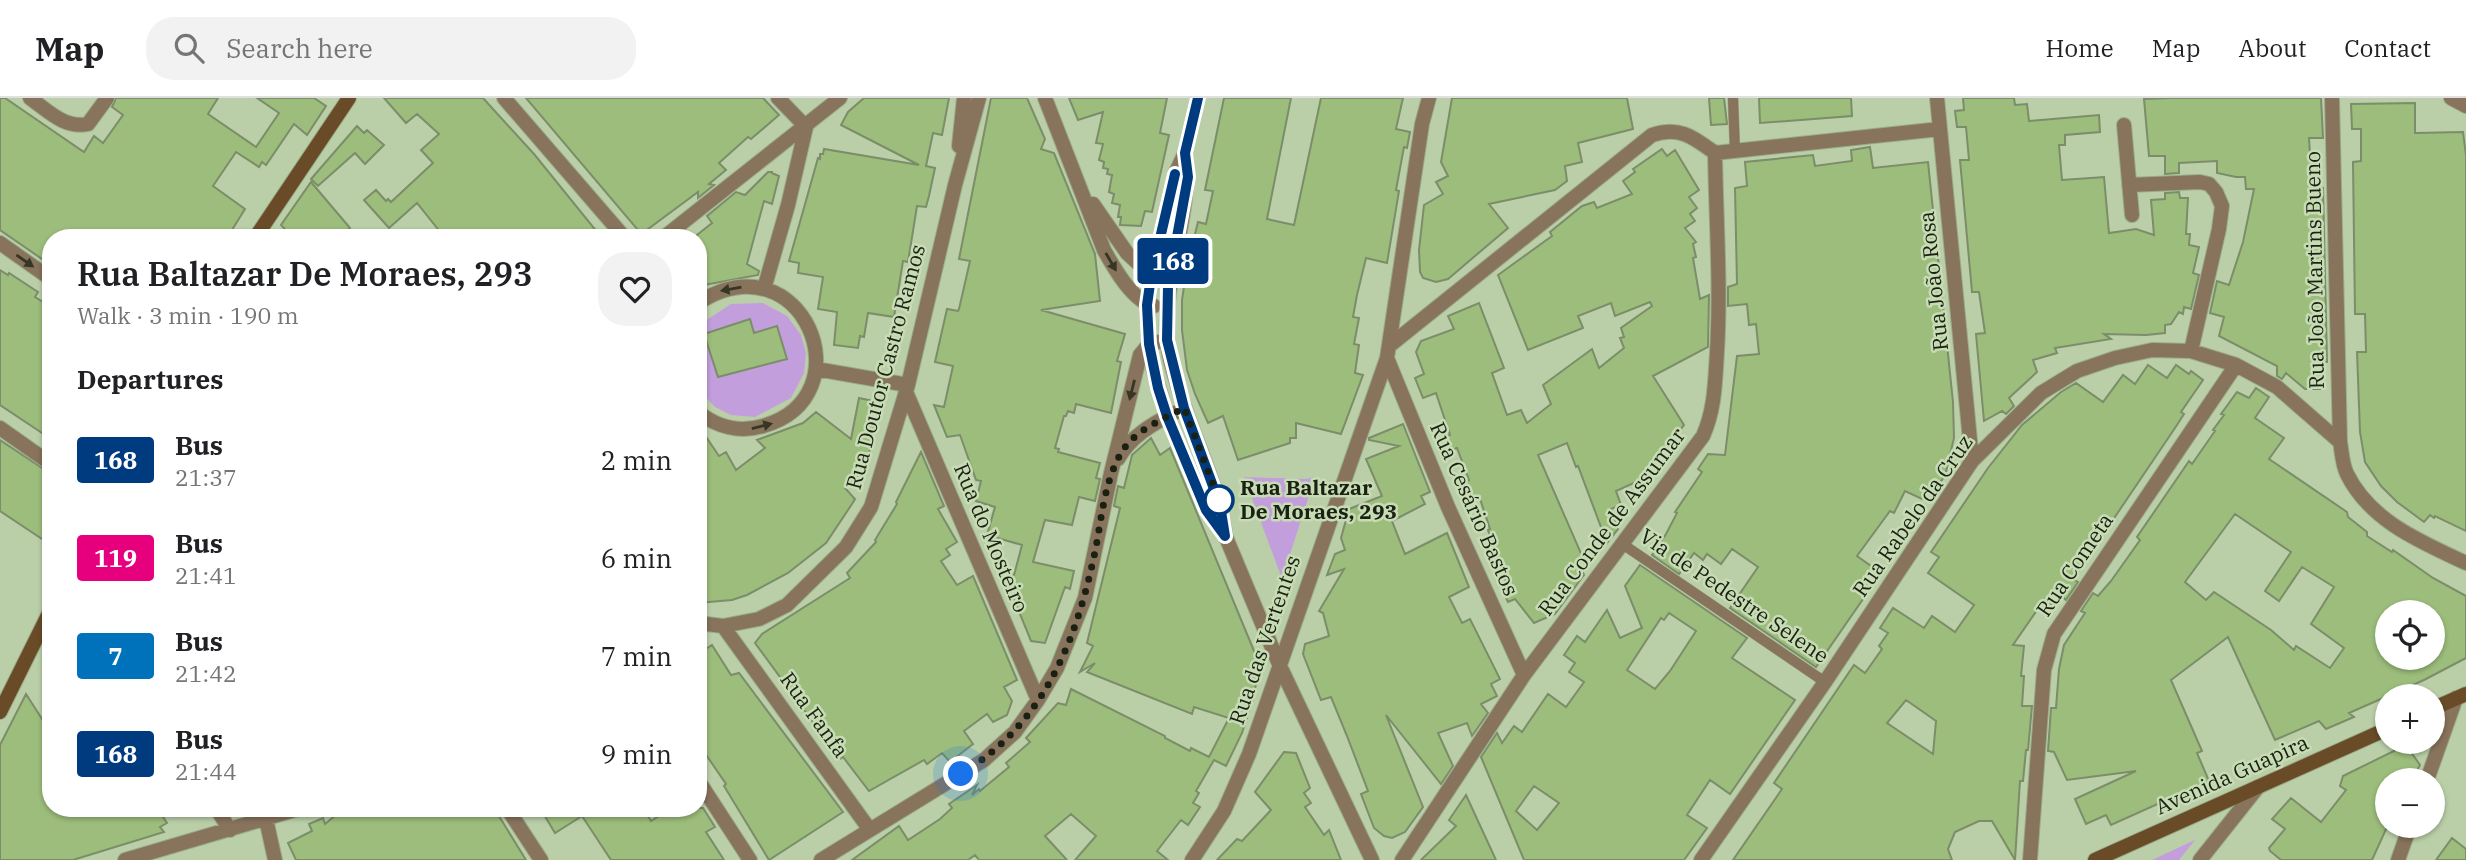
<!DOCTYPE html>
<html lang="en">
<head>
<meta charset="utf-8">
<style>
	:root { --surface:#fff; --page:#f2f2f2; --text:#202124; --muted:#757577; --line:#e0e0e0 }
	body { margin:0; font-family:"IBM Plex Serif",serif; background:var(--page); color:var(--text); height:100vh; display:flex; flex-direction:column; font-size:26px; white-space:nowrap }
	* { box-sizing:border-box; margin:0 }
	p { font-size:23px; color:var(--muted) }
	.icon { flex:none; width:38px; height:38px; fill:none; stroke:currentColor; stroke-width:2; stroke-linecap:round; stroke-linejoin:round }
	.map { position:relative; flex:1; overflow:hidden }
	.drawer { position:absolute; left:42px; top:131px; width:665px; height:588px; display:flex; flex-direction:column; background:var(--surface); border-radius:28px; box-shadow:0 2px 5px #0004 }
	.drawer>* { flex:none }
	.badge { padding:0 14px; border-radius:5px; font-size:24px; line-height:46px }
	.tools { position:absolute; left:2375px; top:502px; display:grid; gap:14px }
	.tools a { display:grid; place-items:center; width:70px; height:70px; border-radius:50%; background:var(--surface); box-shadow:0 2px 5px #0004; font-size:35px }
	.you { position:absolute; width:35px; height:35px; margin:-18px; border:5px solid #fff; border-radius:50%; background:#1a73e8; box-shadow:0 0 0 10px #1a73e833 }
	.map>.badge { position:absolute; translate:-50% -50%; box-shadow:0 0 0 4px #fff }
	h2 { padding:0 35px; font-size:26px; line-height:63px }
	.round { display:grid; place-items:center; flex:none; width:74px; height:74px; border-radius:28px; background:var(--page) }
	.overview { display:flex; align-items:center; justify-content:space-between; height:119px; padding:0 35px }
	h1 { font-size:33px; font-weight:600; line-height:52px }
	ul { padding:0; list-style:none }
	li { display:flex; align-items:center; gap:21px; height:98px; padding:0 35px }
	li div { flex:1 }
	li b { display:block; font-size:26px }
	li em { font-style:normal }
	li .badge { min-width:77px; font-weight:700; text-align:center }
	header { display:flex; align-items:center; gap:42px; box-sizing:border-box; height:98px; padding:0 35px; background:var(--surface); border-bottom:2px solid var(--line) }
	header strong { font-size:33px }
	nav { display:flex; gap:38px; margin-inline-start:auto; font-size:24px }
	.search { width:490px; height:63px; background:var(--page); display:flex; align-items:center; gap:18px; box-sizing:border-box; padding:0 24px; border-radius:28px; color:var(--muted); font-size:26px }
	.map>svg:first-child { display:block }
	.green { fill:#c29fdc }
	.building { fill:#9cbd7b; stroke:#7b8d69; stroke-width:2; fill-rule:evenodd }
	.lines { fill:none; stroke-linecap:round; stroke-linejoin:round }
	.lane-casing { stroke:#9aac8a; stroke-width:11 }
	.street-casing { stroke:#9aac8a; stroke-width:16 }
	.secondary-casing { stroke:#9aac8a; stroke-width:16 }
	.lane { stroke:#88735c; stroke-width:10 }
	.street { stroke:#88735c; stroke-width:14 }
	.secondary { stroke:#694b27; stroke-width:14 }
	.oneway { fill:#363625 }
	.line-casing { stroke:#fff; stroke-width:16 }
	.line { stroke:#003b80; stroke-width:10 }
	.walk { stroke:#1a2113; stroke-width:7; stroke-dasharray:0 12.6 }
	.stop-dot { fill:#fff; stroke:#003b80; stroke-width:3.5 }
	.labels { text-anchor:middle; stroke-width:5; stroke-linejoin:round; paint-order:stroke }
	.street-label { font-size:21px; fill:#1a2113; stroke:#c7dcb5 }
	.stop-label { font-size:21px; font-weight:bold; fill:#1a2113; stroke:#c7dcb5; text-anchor:start }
</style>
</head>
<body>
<header>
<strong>Map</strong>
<div class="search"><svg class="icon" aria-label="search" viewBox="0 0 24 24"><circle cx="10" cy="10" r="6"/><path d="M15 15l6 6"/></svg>Search here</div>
<nav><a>Home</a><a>Map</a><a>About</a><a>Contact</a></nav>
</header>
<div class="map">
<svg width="2466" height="762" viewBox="0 0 2466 762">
	<rect width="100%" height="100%" fill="#bacfa8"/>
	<path class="green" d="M763 205 787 218 801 237 806 255 804 275 791 300 755 319 731 317 715 309 698 291V236L702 225 731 206Z
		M1244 379 1306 381 1315 379 1283 478H1281Z
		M2195 742 2179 762H2152Z"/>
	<path class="building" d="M0 0H5L84 54 94 38 103 45 123 17 112 9 116 0H218L208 16 256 49 279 15 257 0H314L326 8 307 37 294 26 266 67 262 64 259 69 236 54 213 88 245 111 227 140H125L113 132 111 136 108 134 103 140H51V148L42 161 0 132Z
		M384 0H483L534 56 602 140H445L417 105 389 130 364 102 376 92 386 103 388 101 391 104 433 65 421 52 439 36 417 16 406 25Z
		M526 0H763L779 17 751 41 748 39 719 65 726 72 709 86 714 87 698 100V94L644 134 637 131Z
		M864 0H949L942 37 933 35 926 68 935 70 929 98 926 109 917 108 908 164 903 163 894 219 868 215 864 239 860 238 858 250 834 247 837 214 818 211 823 179 798 175 799 165 789 163 818 60 820 61V56H823L824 51 919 67 841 27 848 14Z
		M991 0H1027L1045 41 1041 51 1054 55 1095 156 1100 203 1041 212 1125 236 1117 263 1121 264 1111 315 1076 306 1074 315 1068 313 1066 318H1064L1055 350 1059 351 1058 354 1100 365 1096 380 1100 381 1095 403 1079 399 1072 427 1045 422 1033 464 1074 473 1070 491 1065 489 1045 545 1031 543 1003 474 1014 477 1022 447 987 437 995 409 976 403 981 383 976 382 960 337 947 339 934 307 944 309 953 268 935 264 947 211 958 213 959 211 970 163 959 161Z
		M1069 0H1167L1160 35 1169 37 1152 114 1145 113 1141 128 1120 127 1121 119H1118L1120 107 1112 105 1114 96 1109 94 1112 77 1107 76 1108 71 1103 70 1104 64 1099 62 1103 46 1096 45 1103 14 1078 22Z
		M1224 0H1291L1267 121 1294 127 1321 0H1403L1396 31 1410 34 1407 50 1404 49 1396 92 1399 93 1387 165 1366 160 1357 197 1353 219 1359 220 1354 246 1359 247 1355 275 1363 277 1341 336 1296 325V340H1290V345L1238 362 1223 318 1208 325 1195 296 1187 272 1182 232V202L1187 168 1198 124 1206 126 1213 93 1205 92Z
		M1452 0H1627L1633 31 1578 45 1582 64 1565 68 1567 83 1555 92 1489 106 1508 130 1448 181 1436 184 1423 180 1420 174 1419 152 1424 107 1443 96 1436 84 1448 78 1441 64Z
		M1709 0H1724L1727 26 1711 27Z
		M1759 0H1851L1852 18 1760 25Z
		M1963 0H2014L2015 7 2027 6 2029 23 2099 17 2100 34 2065 37V47H2059L2062 82 2104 79 2109 135 2136 131 2154 137 2151 102 2165 101V95L2179 94 2180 100H2188L2186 136H2190L2189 147 2199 149 2193 175 2199 177 2191 211 2184 209 2183 216 2179 214 2171 226 2165 227V235L2146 237 2104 236 2111 241 2055 250 2057 255 2033 262 2037 274 2009 300 2014 308 2006 316 2002 313 1984 323 1976 236 1985 235 1979 194H1972L1960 62H1969L1966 29H1957L1955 13 1964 12Z
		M2171 0H2321L2323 40H2309L2312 89 2323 90 2327 264 2321 265 2322 291H2305L2286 275 2282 281 2277 278V268L2219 238 2224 219 2210 215 2217 183 2229 187 2243 144 2254 91H2246L2245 79H2236L2217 75V63L2179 65V75L2165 76V58H2149L2144 1Z
		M2415 5V35L2463 34 2466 57V433L2435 418 2434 420 2430 417 2424 424 2397 404 2381 388 2365 364 2360 334 2357 254H2366L2365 216H2355L2353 64 2361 63V31H2352L2351 6Z
		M357 28 364 35 367 32 384 47 365 66 355 55 318 88 311 81Z
		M1870 49 1873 70 1928 64 1953 304 1954 340 1946 374 1941 384 1932 382 1922 401 1905 393 1894 415 1890 413 1857 458 1881 475 1816 569 1730 510 1758 469 1732 451 1721 466 1707 456 1703 462 1694 455 1679 476 1652 457 1666 436 1677 415 1675 414 1702 374 1698 371 1708 356 1725 357 1737 258 1759 256 1756 226 1749 227 1747 206 1728 208V189L1737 186 1735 90 1747 88 1745 64 1813 57 1815 68 1852 63 1851 52Z
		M1662 51 1667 58 1675 52 1699 92 1689 99 1697 110 1690 116 1695 123 1685 130 1696 144 1693 146 1696 159 1693 160 1700 201 1709 197 1708 249 1653 278 1684 327 1678 335 1680 340 1658 374 1616 393 1621 407 1611 411 1618 431 1607 445 1578 368 1576 369 1567 345 1538 357 1583 460 1577 463 1584 477 1555 516 1534 525 1515 501 1508 504 1501 489 1507 487 1488 432 1490 431 1480 401 1467 404 1459 385 1469 382 1457 350 1445 354 1439 341 1450 337 1436 295 1423 300 1415 280 1424 276 1416 254 1421 243 1454 231 1448 218 1479 205 1504 270 1492 275 1507 317 1521 312 1527 325 1551 306 1543 287 1592 251 1599 270 1624 250 1620 240 1624 239 1621 230 1652 208 1650 204 1615 218 1611 205 1578 218 1583 230 1528 252 1498 177 1552 138 1550 134 1582 108 1594 104 1597 110 1632 96 1623 83 1635 74 1633 71Z
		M768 74H772V75L779 78 772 106 764 103 747 166 759 173 758 177 704 187 701 177 698 178 697 137 712 125 707 118 736 94 745 97Z
		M311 84 350 130 338 140H299L295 135 291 138 281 127Z
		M0 172 8 177 9 175 38 194 35 199 51 209V341L0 307Z
		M750 221 754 235 777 228 787 261 718 279 704 236Z
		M2148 267 2167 280 2176 267 2189 276 2191 273 2203 282 2181 314 2184 316 2175 330 2073 481 2078 484 2066 502 2061 498 2054 508 2044 502 2013 547 2024 548 2021 578H2024L2022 608H2032L2028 652H2026L2023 683H2020L2015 762 1992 723H1979L1955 734 1948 751 1952 762H1733L1782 691 1774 685 1854 567 1865 575 1882 551 1879 548 1888 535 1880 530 1893 510 1924 530 1932 518 1955 534 1974 507 1928 475 1939 459 1931 454 1988 370 2022 327 2061 294 2076 285 2103 304 2123 277 2135 286ZM1906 602 1936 623 1933 656 1887 625Z
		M2256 290 2269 299 2255 320 2284 340 2269 361 2347 414 2348 419 2367 434V438L2392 454 2393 452 2433 480 2466 498V560L2424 582 2349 615 2354 619 2326 631 2319 623 2275 642 2228 539 2171 582 2202 653 2197 655 2209 683 2111 727 2106 717 2086 726 2075 701 2136 673 2067 682 2054 654 2048 653 2051 610H2056L2059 571 2064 547 2085 515 2081 513 2093 495 2098 498 2111 483 2140 442 2137 439 2189 363 2192 366 2215 333 2213 332 2224 317 2221 316 2237 294 2249 300ZM2235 416 2291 454 2265 493 2279 503 2302 469 2334 489 2311 526 2344 550 2330 570 2296 548 2294 552 2271 532 2214 494 2206 502 2185 484ZM2387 514H2432V560H2387Z
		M859 300 878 304 869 355 855 370 860 375 845 390 855 401 852 406 826 445 788 475 747 497 732 502 698 505V327L719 358 726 354 736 372 765 350 757 342 803 325 816 314 851 341Z
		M1403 326 1430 394 1421 398 1425 406 1392 423 1405 456 1447 435 1469 489 1449 499 1462 525 1470 521 1500 581 1491 586 1497 598 1481 606 1488 615 1472 638 1467 625 1438 635 1453 668 1441 686 1386 617 1423 709 1405 734 1392 740 1384 738 1374 730 1361 696 1368 693 1347 638 1331 599 1321 602 1303 556 1305 546 1329 538 1323 515 1319 513 1344 471 1327 477 1335 456 1345 452 1341 440 1349 411 1382 398 1366 361 1399 348 1369 342V340Z
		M1151 340 1160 357 1170 350 1259 565 1254 598 1242 635 1226 668 1214 662 1196 693 1199 695 1193 705 1200 709 1188 727 1181 722 1157 753 1168 762H1075L1096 738 1071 716 1045 738 1067 762H979L975 757 968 762H852L899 728 908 742 940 721 952 710 949 706 977 687 972 697 979 691 980 693 1009 669 1006 665 1030 644 1026 640 1058 605 1066 607 1071 591 1165 638V640L1190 653 1191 650 1209 659 1229 620 1194 609 1192 616 1087 574 1095 565 1080 574 1093 548 1087 545 1120 410 1114 408 1118 388 1124 390 1132 357Z
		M0 342 51 376V447L0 413Z
		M921 354 944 408 938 411 957 444 946 451 950 457 941 463 957 487 973 478 1017 582 1004 589 1012 603 1007 617 993 624 987 616 964 633 973 646 950 664 942 655 927 666 924 662 869 693 843 659 840 661 755 545 762 536 850 480 847 475 876 444 875 442 897 406 896 404Z
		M1640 467 1747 540 1732 560 1795 602 1730 696 1710 682 1687 717 1707 730 1684 762H1524L1481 659 1497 635 1502 645 1514 628 1522 634 1548 596 1566 609 1584 584 1569 574 1575 565 1564 557 1577 538 1585 544 1607 512 1620 540 1642 530 1625 488ZM1669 515 1696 533 1670 573 1655 591 1627 572 1661 520 1664 522ZM1534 688 1559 705 1537 732 1516 713Z
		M712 547 731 577 739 575 843 714 769 762 724 688 726 686 698 645V556Z
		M26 596 51 635V710H157L167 725 160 729 164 734 73 762H0V647Z
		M2406 647 2420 667 2412 682H2387V729L2372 762H2281L2270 753 2269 750 2285 731 2272 721 2291 700 2321 724 2346 692 2340 688 2343 678Z
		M1284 654 1296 655 1310 690 1304 695 1311 705 1305 709 1324 737 1329 732 1341 762H1217L1237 741 1242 743 1271 712 1255 694Z
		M1466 697 1496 762H1421L1456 728 1449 722Z
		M344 710H494L526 762H296L288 745 312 733 309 726 323 720 325 726Z
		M540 710H617L622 718 634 711 638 717 646 715 651 723 671 710H703L715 729 706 734 724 762H611L582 718 555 735Z
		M2452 740 2466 751V762H2436Z"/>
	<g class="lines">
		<g class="lane-casing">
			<path id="lane" d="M1733 0 1735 54
				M1621 445 1825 584"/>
		</g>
		<g class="street-casing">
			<path id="street" d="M30 0C48 13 65 31 88 26L107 0
				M504 0 625 140
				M1045 0 1104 152C1114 170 1133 204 1154 208
				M1198 0 1185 55 1175 76 1151 179 1147 207 1149 246 1153 270 1167 318 1206 412 1225 437 1279 566 1372 762
				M1937 0 1972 363
				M2332 0 2340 344C2342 354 2342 366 2347 376 2370 423 2421 444 2466 465
				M2451 0 2466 8
				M2124 27 2132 117
				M959 48 964 0
				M1185 55C1193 115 1163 177 1167 240 1167 254 1172 269 1176 282 1190 334 1217 382 1225 435
				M1715 55 1940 31
				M2129 87 2200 84 2209 86 2216 94 2222 108 2219 131 2191 253
				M1093 106 1127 155 1155 181
				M663 140 840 0
				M0 145 51 181
				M764 191 788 107 806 29 778 0
				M698 205C802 138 868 298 763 328 740 335 717 329 698 314
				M1389 248 1652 37C1680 28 1693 39 1715 55 1716 121 1721 188 1717 254 1715 284 1715 311 1703 338L1524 577 1402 762
				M1387 260 1448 409 1524 577
				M816 271 908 287
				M906 294 1038 602
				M0 330 51 366
				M1118 361C1130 339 1152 326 1174 315
				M698 525 723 528 759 521 787 507 846 449 871 409 908 287 955 87 979 0
				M723 528 870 732
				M698 682 750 762
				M2427 682 2456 600
				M216 710 230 732
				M507 710 541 762
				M266 721 275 762
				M125 762 301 710
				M821 762 984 662 1015 634 1038 602 1057 570 1085 500 1111 375 1140 257 1149 246 1167 242
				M1192 762 1224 713 1249 656 1387 260 1422 26 1429 0
				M1701 762 1825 584 1972 363 2041 295 2077 273 2115 260 2152 252 2191 253 2236 267 2277 289 2340 344
				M2030 762 2044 572 2054 536 2236 267
				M2200 762 2258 689
				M2398 762 2410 728"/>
		</g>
		<g class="secondary-casing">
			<path id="secondary" d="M255 140 349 0
				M2432 611 2466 596
				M0 614 51 511
				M2095 762 2387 631"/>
		</g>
		<use href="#lane" class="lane"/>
		<use href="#street" class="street"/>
		<use href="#secondary" class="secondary"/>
	</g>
	<defs><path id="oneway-solid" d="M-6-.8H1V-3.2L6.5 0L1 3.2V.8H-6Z" transform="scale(1.75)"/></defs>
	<g class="oneway">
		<use href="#oneway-solid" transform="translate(25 163) rotate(35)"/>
		<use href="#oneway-solid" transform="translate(1111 164) rotate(60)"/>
		<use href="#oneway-solid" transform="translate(731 191) rotate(170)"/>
		<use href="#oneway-solid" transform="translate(1132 292) rotate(104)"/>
		<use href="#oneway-solid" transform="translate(762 328) rotate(-14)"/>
	</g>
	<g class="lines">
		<g class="line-casing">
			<path id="line" d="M1175 76 1151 179 1147 207 1149 246 1158 290 1167 318 1206 412 1225 438 1220 407 1184 310 1167 242 1168 188 1188 79 1185 55 1198 0"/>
		</g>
		<use href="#line" class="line"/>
		<path class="walk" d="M961 676C1045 625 1077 542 1096 449 1102 417 1105 380 1123 352 1136 332 1163 321 1184 310L1219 402"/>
	</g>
	<circle class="stop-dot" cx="1219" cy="402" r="14"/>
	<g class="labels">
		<g class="street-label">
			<text transform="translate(2315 172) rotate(-91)" y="7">Rua João Martins Bueno</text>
			<text transform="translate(1934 183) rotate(-96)" y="7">Rua João Rosa</text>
			<text transform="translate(886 269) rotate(-75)" y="7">Rua Doutor Castro Ramos</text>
			<text transform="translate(1474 411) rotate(66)" y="7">Rua Cesário Bastos</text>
			<text transform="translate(1913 418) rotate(-55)" y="7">Rua Rabelo da Cruz</text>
			<text transform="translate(1612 424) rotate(-53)" y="7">Rua Conde de Assumar</text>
			<text transform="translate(991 440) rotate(67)" y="7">Rua do Mosteiro</text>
			<text transform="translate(2075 467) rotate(-56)" y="7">Rua Cometa</text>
			<text transform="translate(1734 498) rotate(34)" y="7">Via de Pedestre Selene</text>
			<text transform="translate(1265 542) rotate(-71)" y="7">Rua das Vertentes</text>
			<text transform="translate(814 617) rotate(54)" y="7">Rua Fanfa</text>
			<text transform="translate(2232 677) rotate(-24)" y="7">Avenida Guapira</text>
		</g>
		<g class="stop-label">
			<text x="1240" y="397">Rua Baltazar<tspan x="1240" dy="24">De Moraes, 293</tspan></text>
		</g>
	</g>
</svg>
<div class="tools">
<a><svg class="icon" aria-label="locate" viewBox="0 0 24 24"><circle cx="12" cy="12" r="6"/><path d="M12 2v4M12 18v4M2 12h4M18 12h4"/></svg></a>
<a>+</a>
<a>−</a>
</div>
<div class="you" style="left:961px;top:676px"></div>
<b class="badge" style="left:1173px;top:163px;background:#003b80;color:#fff">168</b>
<section class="drawer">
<div class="overview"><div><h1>Rua Baltazar De Moraes, 293</h1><p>Walk · 3 min · 190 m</p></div><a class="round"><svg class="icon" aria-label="heart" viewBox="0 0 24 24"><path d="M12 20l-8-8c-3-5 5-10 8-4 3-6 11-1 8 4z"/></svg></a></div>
<h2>Departures</h2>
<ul>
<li><span class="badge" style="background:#003b80;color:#fff">168</span><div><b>Bus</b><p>21:37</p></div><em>2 min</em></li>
<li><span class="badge" style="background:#e6007e;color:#fff">119</span><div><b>Bus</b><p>21:41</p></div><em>6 min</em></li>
<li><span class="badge" style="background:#0072bc;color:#fff">7</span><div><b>Bus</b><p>21:42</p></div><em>7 min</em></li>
<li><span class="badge" style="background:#003b80;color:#fff">168</span><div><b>Bus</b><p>21:44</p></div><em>9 min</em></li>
</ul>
</section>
</div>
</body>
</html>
